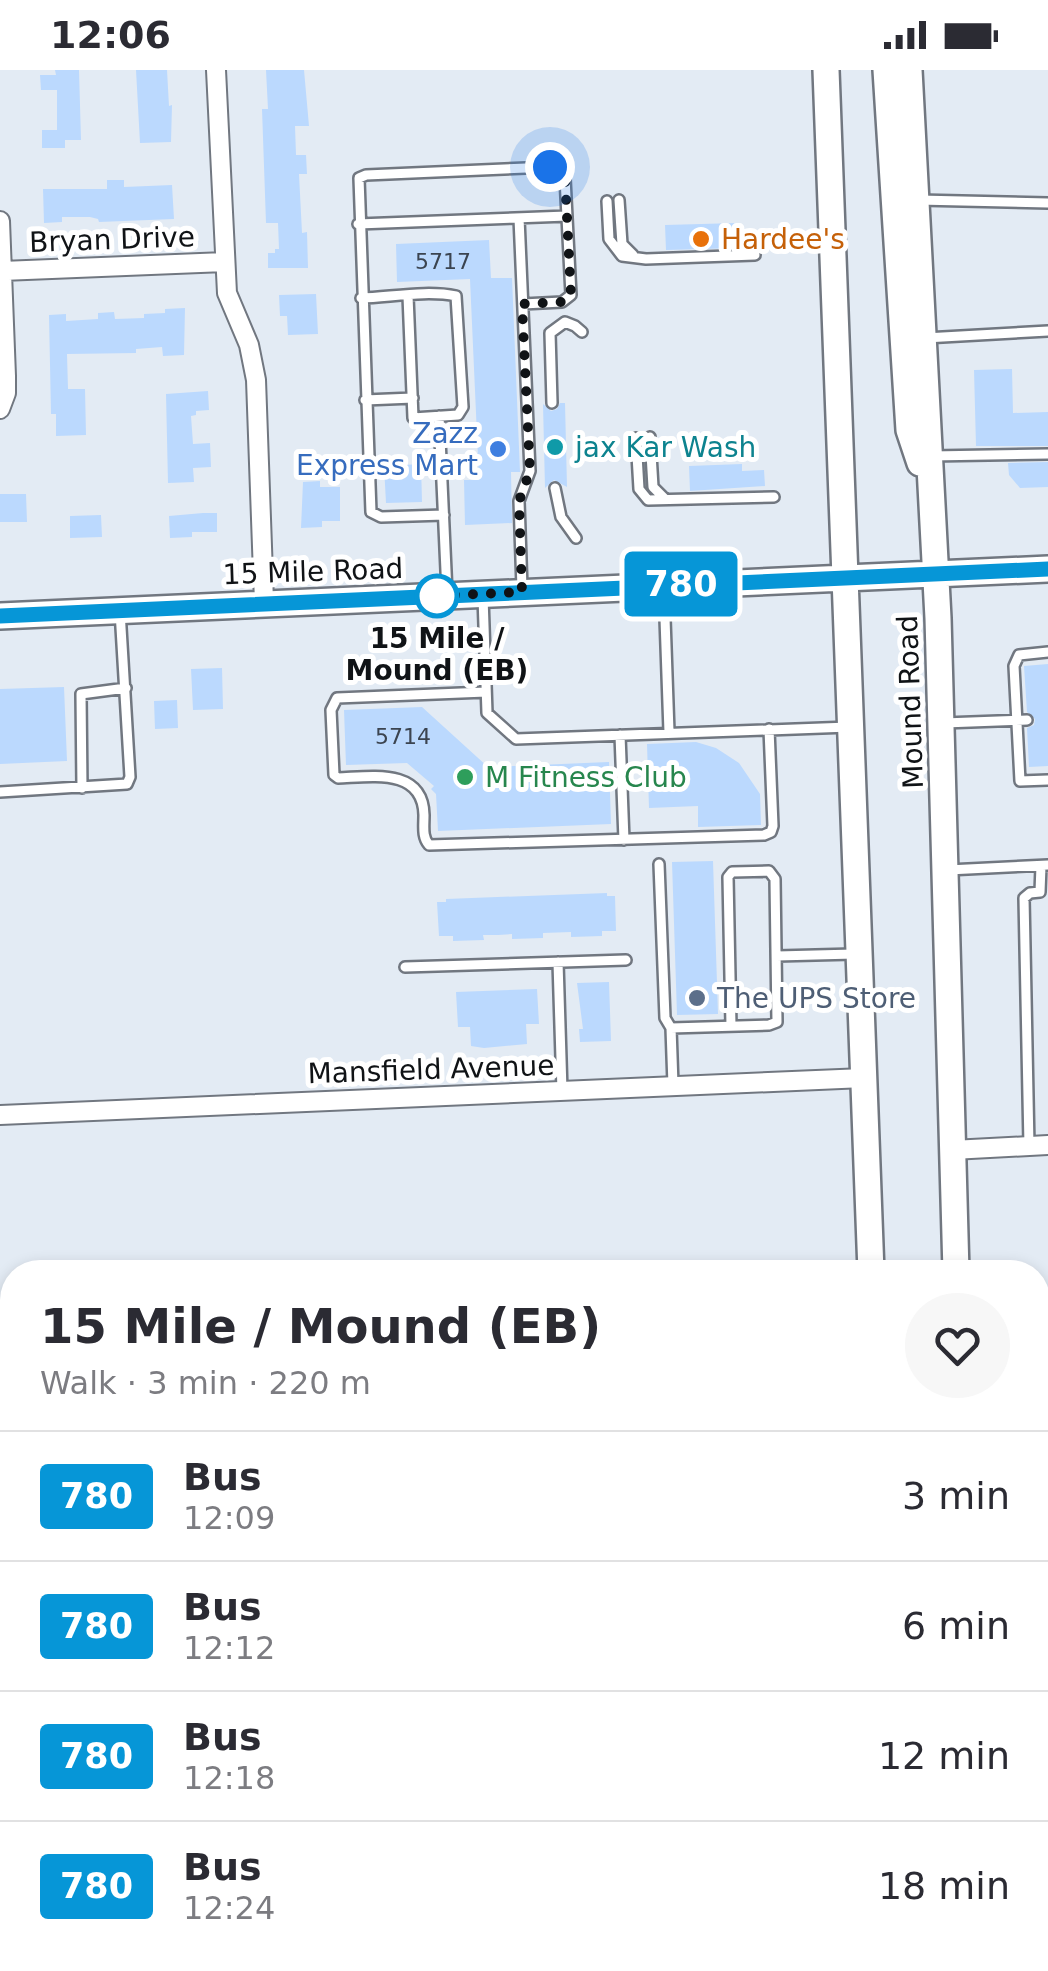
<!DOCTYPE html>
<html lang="en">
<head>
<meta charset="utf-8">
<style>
	:root { --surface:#fff; --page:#f7f7f7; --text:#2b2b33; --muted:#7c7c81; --line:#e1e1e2 }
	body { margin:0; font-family:"DejaVu Sans",sans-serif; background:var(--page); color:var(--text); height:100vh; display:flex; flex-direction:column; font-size:38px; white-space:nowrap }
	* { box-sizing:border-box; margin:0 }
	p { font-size:32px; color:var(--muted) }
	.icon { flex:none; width:55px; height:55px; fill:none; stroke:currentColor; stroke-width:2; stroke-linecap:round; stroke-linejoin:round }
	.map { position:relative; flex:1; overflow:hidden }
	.side { position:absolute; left:0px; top:1190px; width:1050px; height:712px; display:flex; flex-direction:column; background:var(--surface); border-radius:40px 40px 0 0; box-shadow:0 5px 15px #0003 }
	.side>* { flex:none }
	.badge { padding:0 20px; border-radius:8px; font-size:35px; line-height:65px }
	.you { position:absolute; width:50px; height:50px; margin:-25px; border:8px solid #fff; border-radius:50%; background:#1a73e8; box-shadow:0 0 0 15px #1a73e833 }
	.map>.badge { position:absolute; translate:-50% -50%; box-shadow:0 0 0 5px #fff }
	.round { display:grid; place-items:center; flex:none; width:105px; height:105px; border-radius:52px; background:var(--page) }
	.headline { display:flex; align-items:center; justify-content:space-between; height:170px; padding:0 40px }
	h1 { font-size:48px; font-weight:700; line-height:75px }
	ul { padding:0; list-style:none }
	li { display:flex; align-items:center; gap:30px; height:130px; padding:0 40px; border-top:2px solid var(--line) }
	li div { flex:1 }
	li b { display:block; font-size:38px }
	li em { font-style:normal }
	li .badge { min-width:110px; font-weight:700; text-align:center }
	.status { display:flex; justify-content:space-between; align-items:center; height:70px; padding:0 50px; background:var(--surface); direction:ltr }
	.status svg { height:28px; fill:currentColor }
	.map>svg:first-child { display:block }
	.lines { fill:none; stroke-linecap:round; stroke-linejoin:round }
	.stream { stroke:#8faed0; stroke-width:5 }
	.building { fill:#bbd9fe }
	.lane-casing { stroke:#717780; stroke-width:14 }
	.street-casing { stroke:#717780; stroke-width:22 }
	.secondary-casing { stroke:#717780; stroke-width:30 }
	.lane { stroke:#fff; stroke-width:9 }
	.street { stroke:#fff; stroke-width:18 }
	.secondary { stroke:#fff; stroke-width:25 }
	.line-casing { stroke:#fff; stroke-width:22 }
	.line { stroke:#0696d7; stroke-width:15 }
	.walk { stroke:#101316; stroke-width:10; stroke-dasharray:0 18 }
	.food-dot { fill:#e8710a; stroke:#fff; stroke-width:4 }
	.culture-dot { fill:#0f9aa8; stroke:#fff; stroke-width:4 }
	.shop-dot { fill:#3f7fe0; stroke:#fff; stroke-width:4 }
	.stop-dot { fill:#fff; stroke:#0696d7; stroke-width:5 }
	.leisure-dot { fill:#2e9e5b; stroke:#fff; stroke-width:4 }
	.service-dot { fill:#5c6f8a; stroke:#fff; stroke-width:4 }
	.labels { text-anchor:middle; stroke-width:10; stroke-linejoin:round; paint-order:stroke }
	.number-label { font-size:22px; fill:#3b4450 }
	.street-label { font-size:28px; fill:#101316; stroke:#fff }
	.food-label { font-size:28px; fill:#c56008; stroke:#fff; text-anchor:start }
	.shop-label { font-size:28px; fill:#366cbe; stroke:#fff; text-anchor:end }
	.culture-label { font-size:28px; fill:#0d838f; stroke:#fff; text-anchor:start }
	.stop-label { font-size:28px; font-weight:bold; fill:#101316; stroke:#fff }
	.leisure-label { font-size:28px; fill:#27864d; stroke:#fff; text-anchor:start }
	.service-label { font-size:28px; fill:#4e5e75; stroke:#fff; text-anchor:start }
</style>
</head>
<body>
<div class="status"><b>12:06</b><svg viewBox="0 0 49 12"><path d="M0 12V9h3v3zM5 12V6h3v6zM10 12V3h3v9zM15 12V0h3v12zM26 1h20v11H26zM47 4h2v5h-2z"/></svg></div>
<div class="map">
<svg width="1048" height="1901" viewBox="0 0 1048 1901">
	<rect width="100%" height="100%" fill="#e3ebf4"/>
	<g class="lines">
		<path class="stream" d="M0 1652 12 1690"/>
	</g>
	<path class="building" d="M55 0H79L81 70H65V78H42V60H57V20H41L40 5H56Z
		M136 0H167L169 36 172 35 171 72 140 73Z
		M266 0H304L309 56H295L296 85H306L307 104H299L302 163 307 162 308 198H268V183H275V179H279L278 153H266L262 39H268Z
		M107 110H124V117L172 115 174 149 99 152 98 149 90 147H62V152L44 153 43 119H107Z
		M737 153V178L666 180 665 155Z
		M489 170 491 208H512L520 402H511L512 453 465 455 464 410H479L470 209 397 212 396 174Z
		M316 224 318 264 288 265 287 246H280L279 225Z
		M185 238 184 285 163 286 162 277 136 279V283L67 284 68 319H85L86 365 56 366V344H51L49 245 66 244V251L98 249V243L114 242 115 249 144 248V244L165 243V239Z
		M1012 299 1013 343 1048 342V376H976L974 300Z
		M208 321 209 340 196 341V345L191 346 193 374 210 373 211 397 193 398 194 412 168 413 166 324Z
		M560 333H565L567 417 554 410 545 418 543 334 551 341 557 339Z
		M1048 392V417L1020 418 1009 405 1008 393Z
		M421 394 422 432 386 433 384 396Z
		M742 394V401L764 400 765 416 690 421 689 396Z
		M320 411V417H340V451H322V457L301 458 303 412Z
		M0 424H26L27 452H0Z
		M203 443H217V462H192V467L170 468 169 446Z
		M101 445 102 467 70 468V446Z
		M1048 594V696L1029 697 1027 658 1034 655 1035 649 1027 642 1024 596Z
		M222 598 223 639 193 640 191 599Z
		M64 617 67 691 0 694V619Z
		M177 630 178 658 155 659 154 631Z
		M422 637 488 697 609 692 611 754 438 761 436 724 431 719 434 716 407 693 346 695 344 640Z
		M696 672 716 678 739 693 760 724 761 755 698 757V736L649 738 647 674Z
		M713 791 718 944 677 945 672 792Z
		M607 823V826H615L616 861H602V866L571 867V862L543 863V868L512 869V864L498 865H483L484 870 453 871V866H439L437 832H446V829Z
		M609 912 611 971 580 972 579 959H583L577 913Z
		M537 919 539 954H526L527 974 484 978 471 976 470 957H458L456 922Z"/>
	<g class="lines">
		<g class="lane-casing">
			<path id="lane" d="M619 130 622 174 633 185
				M918 130 1048 133
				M607 131 609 169 622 186 646 189 755 185
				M519 148 530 401 519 431 522 518
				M358 154 567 146
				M361 228C391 227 427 220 456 226L463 337 458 345 413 348 408 226
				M925 268 1048 261
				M365 330 413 328
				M552 333 550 263 565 252 575 256 582 262
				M439 346 447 523
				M650 367 653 417 665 429
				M636 368 639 419 648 430 774 427
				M931 386 1048 384
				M555 418 561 447 576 468
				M444 445 381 447 371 442 359 108 366 105 550 97 560 100 565 108 571 225 562 232 523 234
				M664 520 669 662
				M483 527 487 643 516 669 849 657
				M1048 582 1019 585 1014 596 1020 711 1048 710
				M486 622 337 628 331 640 334 705 338 708C370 707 423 697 424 745 424 757 422 767 429 775L764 765 771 762 773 756 769 659
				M944 653 1027 650
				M620 665 624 770
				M82 718 81 624 126 618
				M0 722 127 714 130 707 120 541
				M659 794 665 948 671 958 673 1015
				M948 800 1048 795
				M777 886 854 884
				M558 892 562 1021
				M405 897 626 890
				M671 958 769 955 777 952 775 809 769 801 732 802 728 807 731 956
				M1029 1076 1024 828 1030 823 1040 822 1041 796
				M1038 1370H1048
				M1038 1533H1048
				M1038 1797H1048"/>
		</g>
		<g class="street-casing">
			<path id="street" d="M216 0 227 223 249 275 256 310 264 532
				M0 151 6 306V323L0 339
				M2 201 225 192
				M0 1045 864 1008
				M952 1080 1048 1075
				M0 1427 12 1426
				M42 1901 293 1890"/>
		</g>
		<g class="secondary-casing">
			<path id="secondary" d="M826 0 871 1202
				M886 0 909 360 920 393
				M909 0 938 548 956 1202
				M0 546 1048 499
				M889 1890 890 1901
				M970 1890 974 1901"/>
		</g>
		<use href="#lane" class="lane"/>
		<use href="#street" class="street"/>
		<use href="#secondary" class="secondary"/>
	</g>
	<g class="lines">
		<g class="line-casing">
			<path id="line" d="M0 546 1048 499"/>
		</g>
		<use href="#line" class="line"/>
		<path class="walk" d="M437 526 522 522 519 431 530 401 522 234 562 232 571 225 565 108 560 100 550 97"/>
	</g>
	<circle class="food-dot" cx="701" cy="169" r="10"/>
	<circle class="culture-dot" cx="555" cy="377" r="10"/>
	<circle class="shop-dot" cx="498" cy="379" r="10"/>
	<circle class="stop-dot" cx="437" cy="526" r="20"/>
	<circle class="leisure-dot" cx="465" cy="707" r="10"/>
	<circle class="service-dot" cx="697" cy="928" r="10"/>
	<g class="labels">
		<g class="number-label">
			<text x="443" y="199">5717</text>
			<text x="403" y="674">5714</text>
		</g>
		<g class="street-label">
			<text transform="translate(112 169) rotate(-2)" y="10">Bryan Drive</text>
			<text transform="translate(313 501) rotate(-2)" y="10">15 Mile Road</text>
			<text transform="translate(910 632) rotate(-92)" y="10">Mound Road</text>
			<text transform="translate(431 999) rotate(-2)" y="10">Mansfield Avenue</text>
		</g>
		<g class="food-label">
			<text x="721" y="179">Hardee's</text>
		</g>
		<g class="shop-label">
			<text x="478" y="373">Zazz<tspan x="478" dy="32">Express Mart</tspan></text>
		</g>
		<g class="culture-label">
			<text x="575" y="387">jax Kar Wash</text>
		</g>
		<g class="stop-label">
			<text x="437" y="578">15 Mile /<tspan x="437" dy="32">Mound (EB)</tspan></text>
		</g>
		<g class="leisure-label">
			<text x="485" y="717">M Fitness Club</text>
		</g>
		<g class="service-label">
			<text x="717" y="938">The UPS Store</text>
		</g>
	</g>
</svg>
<div class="you" style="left:550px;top:97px"></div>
<b class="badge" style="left:681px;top:514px;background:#0696d7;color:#fff">780</b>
<section class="side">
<div class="headline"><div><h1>15 Mile / Mound (EB)</h1><p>Walk · 3 min · 220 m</p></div><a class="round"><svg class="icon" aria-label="heart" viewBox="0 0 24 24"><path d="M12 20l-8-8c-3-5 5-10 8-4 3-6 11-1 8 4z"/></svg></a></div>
<ul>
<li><span class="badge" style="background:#0696d7;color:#fff">780</span><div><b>Bus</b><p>12:09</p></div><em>3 min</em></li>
<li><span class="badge" style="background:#0696d7;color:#fff">780</span><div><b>Bus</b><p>12:12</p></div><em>6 min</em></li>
<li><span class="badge" style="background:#0696d7;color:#fff">780</span><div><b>Bus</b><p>12:18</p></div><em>12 min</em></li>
<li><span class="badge" style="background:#0696d7;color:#fff">780</span><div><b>Bus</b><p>12:24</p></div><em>18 min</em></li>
</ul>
</section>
</div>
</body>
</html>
